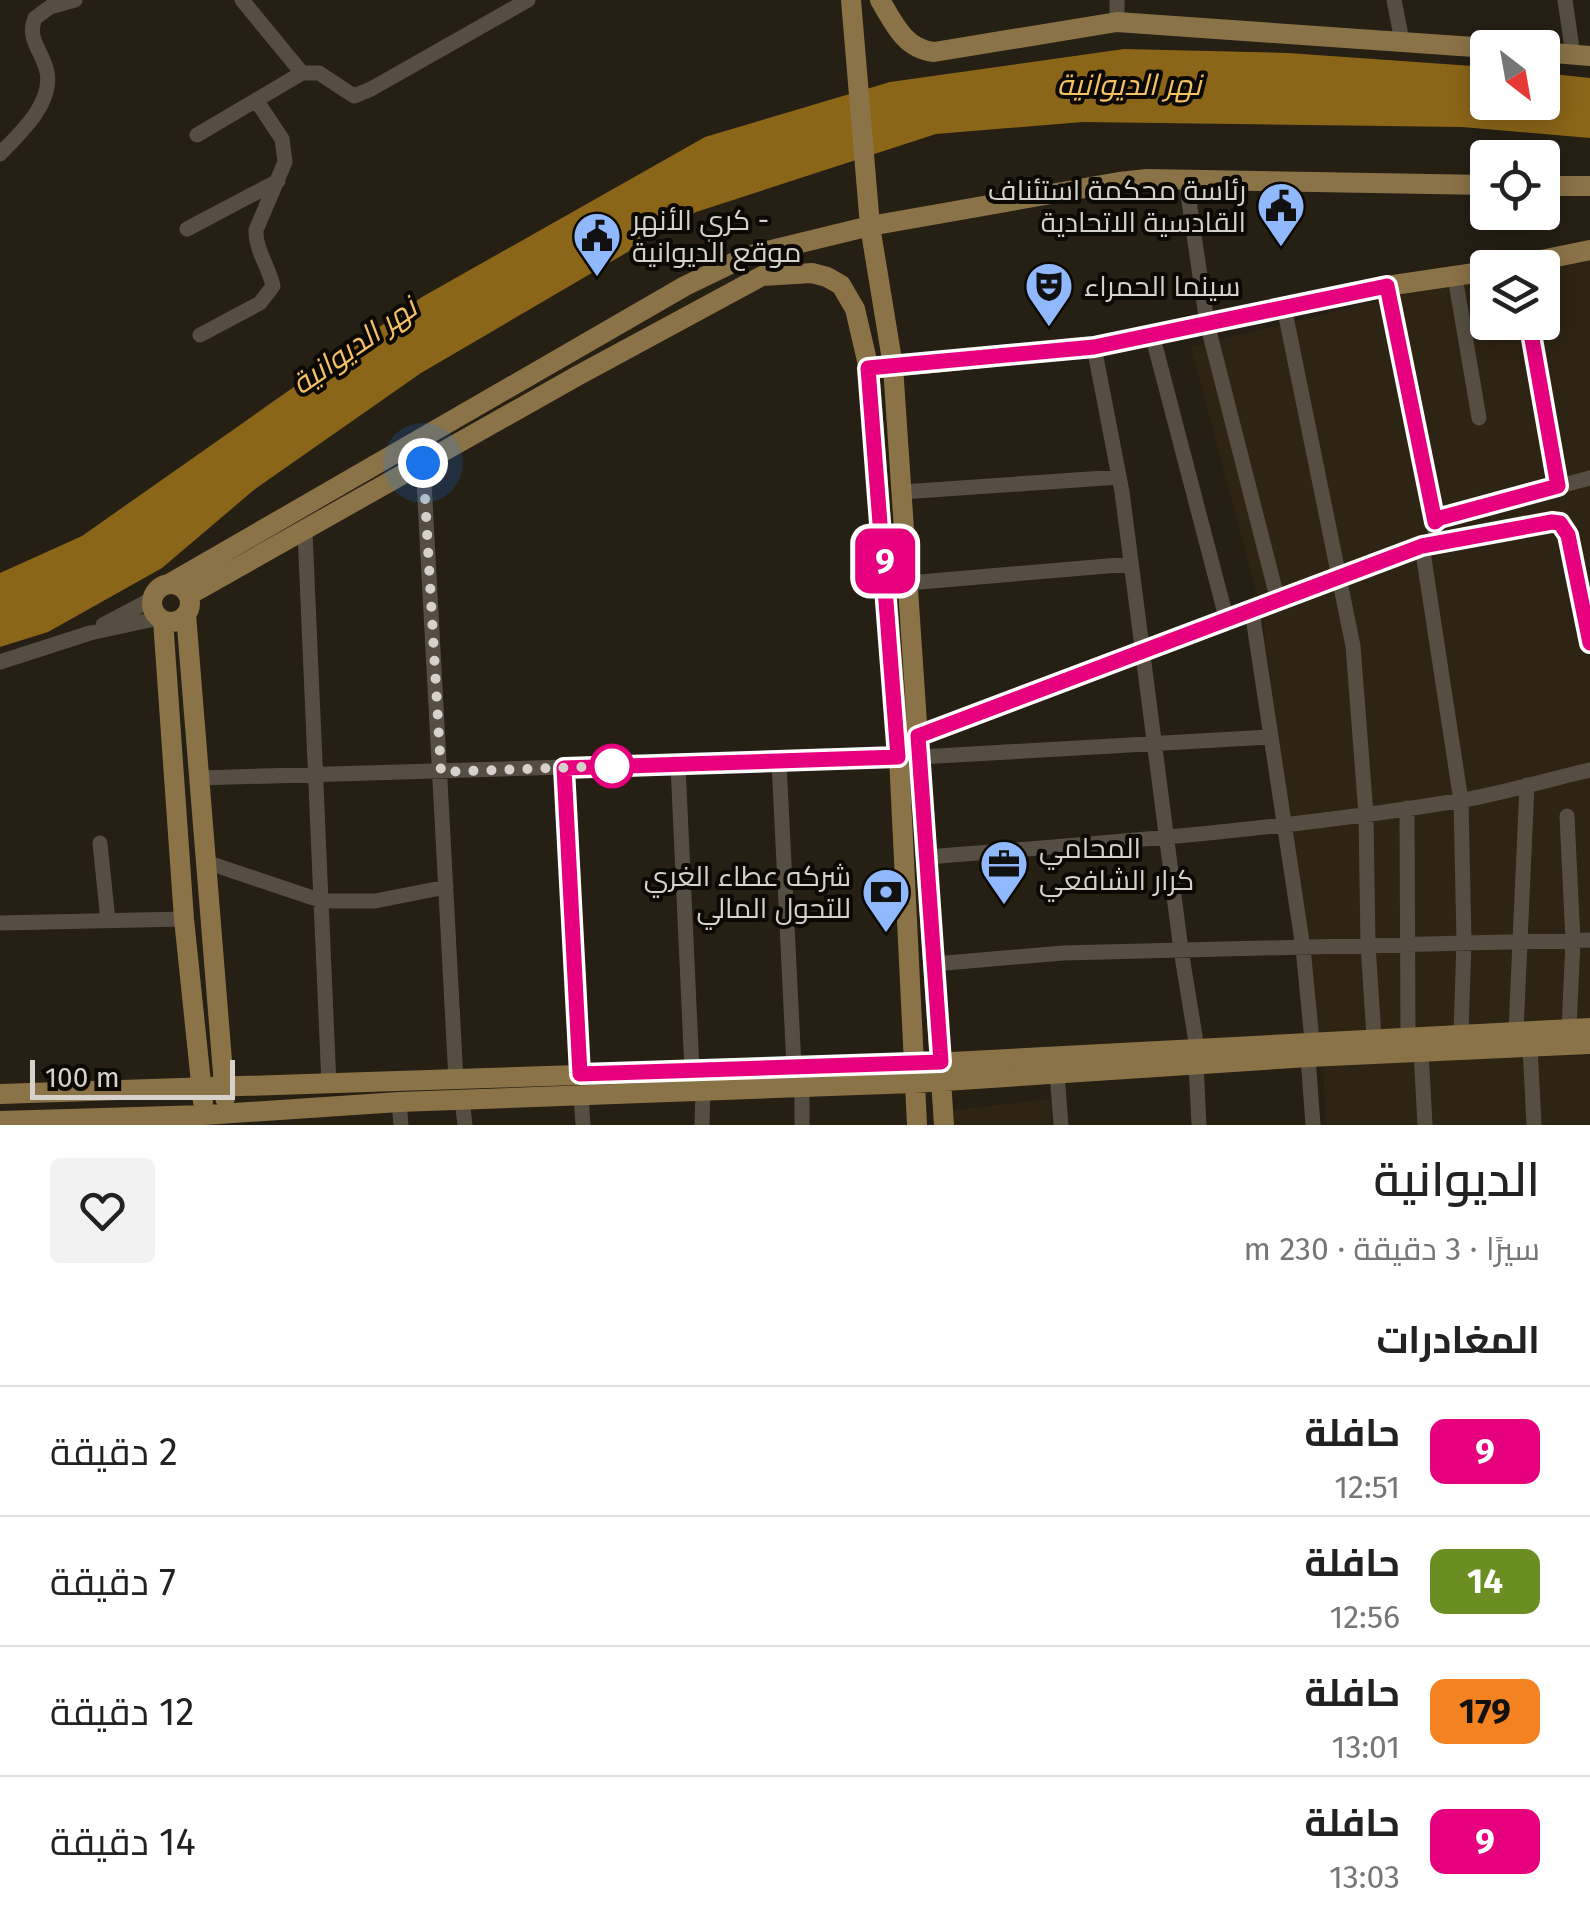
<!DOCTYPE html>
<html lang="ar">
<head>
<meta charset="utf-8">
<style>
	:root { --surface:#fff; --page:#f2f2f2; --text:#222; --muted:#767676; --line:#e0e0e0 }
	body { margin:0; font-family:"Fira Sans",Cairo,sans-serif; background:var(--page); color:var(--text); direction:rtl; height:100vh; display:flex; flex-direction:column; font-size:38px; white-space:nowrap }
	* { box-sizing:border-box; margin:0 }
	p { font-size:32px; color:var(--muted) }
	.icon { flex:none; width:55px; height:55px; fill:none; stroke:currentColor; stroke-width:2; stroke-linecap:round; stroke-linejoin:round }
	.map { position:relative; height:1125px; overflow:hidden; direction:ltr }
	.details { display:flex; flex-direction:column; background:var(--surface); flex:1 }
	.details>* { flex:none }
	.badge { padding:0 20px; border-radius:15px; font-size:35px; line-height:65px }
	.needle { width:65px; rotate:149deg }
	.buttons { position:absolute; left:1470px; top:30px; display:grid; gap:20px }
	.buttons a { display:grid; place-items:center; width:90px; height:90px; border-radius:10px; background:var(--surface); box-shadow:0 5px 25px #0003; font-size:50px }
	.scale { position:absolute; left:30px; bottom:25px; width:205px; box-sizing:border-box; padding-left:10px; border:5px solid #d6d2cb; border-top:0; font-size:28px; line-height:35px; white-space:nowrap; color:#d6d2cb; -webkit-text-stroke:8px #0c0905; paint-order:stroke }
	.you { position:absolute; width:50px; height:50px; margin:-25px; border:8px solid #fff; border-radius:50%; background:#1a73e8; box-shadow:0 0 0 15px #1a73e833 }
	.map>.badge { position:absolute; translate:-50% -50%; box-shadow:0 0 0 5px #fff }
	h2 { padding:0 50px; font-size:38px; line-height:90px }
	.round { display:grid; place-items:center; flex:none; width:105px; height:105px; border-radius:10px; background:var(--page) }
	.headline { display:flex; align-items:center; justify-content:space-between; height:170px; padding:0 50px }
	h1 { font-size:48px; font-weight:600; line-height:75px }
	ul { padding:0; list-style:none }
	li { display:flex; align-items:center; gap:30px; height:130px; padding:0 50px; border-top:2px solid var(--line) }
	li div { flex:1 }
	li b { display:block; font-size:38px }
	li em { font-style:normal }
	li .badge { min-width:110px; font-weight:700; text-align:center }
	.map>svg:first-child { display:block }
	.built { fill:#2e2413 }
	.water { fill:#8c6618 }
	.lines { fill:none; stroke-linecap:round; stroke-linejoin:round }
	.minor { stroke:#564e42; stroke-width:15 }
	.major { stroke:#8b7348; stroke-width:20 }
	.line-casing { stroke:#fff; stroke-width:22 }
	.line { stroke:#e6007e; stroke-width:15 }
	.walk { stroke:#d6d2cb; stroke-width:10; stroke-dasharray:0 18 }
	.stop-dot { fill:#fff; stroke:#e6007e; stroke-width:5 }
	.labels { text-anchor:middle; stroke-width:8; stroke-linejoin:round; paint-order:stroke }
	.poi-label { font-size:28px; fill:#d6d2cb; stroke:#0c0905; text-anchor:start }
	.water-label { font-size:30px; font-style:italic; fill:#f5c164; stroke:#0c0905 }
</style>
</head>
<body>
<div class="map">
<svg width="1590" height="1125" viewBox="0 0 1590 1125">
	<rect width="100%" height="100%" fill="#251f14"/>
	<path class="built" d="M1590 249V1019L1318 1034 1262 614 1191 347 1487 274 1488 322H1542V268Z
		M1590 1055V1125H1326L1323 1065Z
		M1050 1099 1052 1125H955L953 1110Z"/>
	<path class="water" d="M1124 49 1288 53 1487 67 1488 102H1542L1543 73 1590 78V138L1462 127 1083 122 936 134 696 212 421 373 255 489 162 568 48 632 0 647V573L82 536 422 297 705 137 890 82Z"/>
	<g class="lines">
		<path class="minor" d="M242 0 302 73
			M1394 0 1402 41
			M1565 0 1573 55
			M1117 22V0
			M197 135 302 73H319L354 96 371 89 528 0
			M0 154C20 133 53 104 47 72 43 51 26 40 35 18L50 7 75 0
			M1186 181 1207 323 1278 601
			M187 229 278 181
			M1455 277 1479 418
			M1387 286 1435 522
			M1284 307 1353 646 1366 814 1368 945 1374 1037
			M1529 322 1558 486
			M1152 334 1227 621
			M200 335 260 303 273 286C269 267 255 249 256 230L285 162 282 139 256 100
			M1094 347 1122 492 1181 950 1197 1048
			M423 463 456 1080
			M902 492 1119 477
			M1435 531V522L1440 518 1590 478
			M305 532 329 1085
			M1422 546 1461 801 1464 941 1461 1033
			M908 583 1131 564
			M1252 611 1303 948 1312 1041
			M103 625 152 599
			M0 662 90 633 159 618
			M918 736 1422 546 1553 522 1565 528 1590 643
			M920 757 1269 737
			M779 762 794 1067
			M678 765 692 1071
			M564 768 579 1074
			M200 778 899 757
			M1407 808 1408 1036
			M1567 816 1573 941 1569 1029
			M100 843 108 921
			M927 857C1104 843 1281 830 1457 801 1501 794 1546 780 1590 770
			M206 862 322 901H375L446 887
			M0 923 184 919
			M934 964 1063 953 1590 940
			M1516 1031 1527 785
			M1530 1046 1534 1125
			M1421 1052 1425 1125
			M1308 1057 1313 1125
			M1196 1064 1199 1125
			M1057 1074 1061 1125
			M581 1095 583 1125
			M462 1100 465 1125
			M399 1102 401 1125
			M702 1125 703 1090
			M802 1125V1087"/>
		<path class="major" d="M851 0 870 226 893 366 944 1125
			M880 0C894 24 905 49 934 52L1117 22 1488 48
			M1542 52 1590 56
			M1542 186H1590
			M1502 268 1590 250
			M881 368 1094 347 1387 286 1488 271
			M152 603a19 19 0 1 1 38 0a19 19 0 1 1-38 0Z
			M169 584 685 286 747 256 870 226 1119 182 1147 179 1488 185
			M189 595 577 376 762 276 812 273 827 277 841 285 855 309 869 369 898 737 917 1125
			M186 614 225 1098
			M163 620 184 919 203 1102
			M0 1094 913 1064 1590 1028
			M0 1121 204 1115 399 1102 914 1083 1308 1057 1590 1044"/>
	</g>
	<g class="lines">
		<g class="line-casing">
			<path id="line" d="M1529 322 1558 486 1440 518 1435 522 1387 286 1094 347 868 368 898 757 564 768 580 1074 941 1062 918 736 1422 546 1552 522 1560 523 1568 535 1590 643"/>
		</g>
		<use href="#line" class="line"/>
		<path class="walk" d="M423 463 441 772 612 766"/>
	</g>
	<defs>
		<g id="civic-pin" transform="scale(2.5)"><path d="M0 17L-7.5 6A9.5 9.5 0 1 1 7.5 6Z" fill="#8fb8fd" stroke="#0c0905"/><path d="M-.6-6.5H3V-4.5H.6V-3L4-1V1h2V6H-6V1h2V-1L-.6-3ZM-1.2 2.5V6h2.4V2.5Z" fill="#111"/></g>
		<g id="theatre-pin" transform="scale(2.5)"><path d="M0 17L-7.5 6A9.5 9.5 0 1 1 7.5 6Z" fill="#8fb8fd" stroke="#0c0905"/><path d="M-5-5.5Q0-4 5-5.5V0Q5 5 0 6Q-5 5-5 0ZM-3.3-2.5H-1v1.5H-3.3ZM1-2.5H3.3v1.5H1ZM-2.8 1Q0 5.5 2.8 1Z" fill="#111"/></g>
		<g id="office-pin" transform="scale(2.5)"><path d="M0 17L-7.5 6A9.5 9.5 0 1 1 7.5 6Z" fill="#8fb8fd" stroke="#0c0905"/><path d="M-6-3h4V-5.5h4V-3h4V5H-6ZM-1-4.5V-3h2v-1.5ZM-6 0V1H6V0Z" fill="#111"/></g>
		<g id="bank-pin" transform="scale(2.5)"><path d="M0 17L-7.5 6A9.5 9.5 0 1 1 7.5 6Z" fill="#8fb8fd" stroke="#0c0905"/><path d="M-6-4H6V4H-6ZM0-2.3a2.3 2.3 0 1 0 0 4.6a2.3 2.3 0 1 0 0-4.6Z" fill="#111"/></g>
	</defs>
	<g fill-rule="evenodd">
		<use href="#civic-pin" x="1281" y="206"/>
		<use href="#civic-pin" x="597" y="236"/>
		<use href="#theatre-pin" x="1049" y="286"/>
		<use href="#office-pin" x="1004" y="864"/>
		<use href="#bank-pin" x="886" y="892"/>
	</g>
	<circle class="stop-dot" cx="612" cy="766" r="20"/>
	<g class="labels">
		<g class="poi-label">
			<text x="1246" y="200" text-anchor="end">رئاسة محكمة استئناف<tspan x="1246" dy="32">القادسية الاتحادية</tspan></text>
			<text x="632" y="230">كري الأنهر -<tspan x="632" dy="32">موقع الديوانية</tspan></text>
			<text x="1084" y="296">سينما الحمراء</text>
			<text x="1039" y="858">المحامي<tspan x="1039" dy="32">كرار الشافعي</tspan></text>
			<text x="851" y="886" text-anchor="end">شركه عطاء الغري<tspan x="851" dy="32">للتحول المالي</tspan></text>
		</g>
		<g class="water-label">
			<text x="1129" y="95">نهر الديوانية</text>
			<text transform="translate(354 346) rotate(-35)" y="10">نهر الديوانية</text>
		</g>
	</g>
</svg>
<div class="buttons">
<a><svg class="needle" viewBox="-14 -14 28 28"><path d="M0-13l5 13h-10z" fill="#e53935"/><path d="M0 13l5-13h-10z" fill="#767676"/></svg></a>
<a><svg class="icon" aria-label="locate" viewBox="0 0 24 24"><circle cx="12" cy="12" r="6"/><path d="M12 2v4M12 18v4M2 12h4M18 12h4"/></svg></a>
<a><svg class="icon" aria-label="layers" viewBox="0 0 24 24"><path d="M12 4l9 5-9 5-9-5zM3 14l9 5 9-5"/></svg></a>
</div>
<div class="scale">100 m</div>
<div class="you" style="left:423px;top:463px"></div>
<b class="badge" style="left:885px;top:561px;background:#e6007e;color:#fff">9</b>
</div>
<section class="details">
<div class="headline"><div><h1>الديوانية</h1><p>سيرًا · 3 دقيقة · 230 m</p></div><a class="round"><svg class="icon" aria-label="heart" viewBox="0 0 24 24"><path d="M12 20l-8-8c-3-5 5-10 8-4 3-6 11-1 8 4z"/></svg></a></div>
<h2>المغادرات</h2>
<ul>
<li><span class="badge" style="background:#e6007e;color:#fff">9</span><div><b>حافلة</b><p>12:51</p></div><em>2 دقيقة</em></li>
<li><span class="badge" style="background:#6b8e23;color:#fff">14</span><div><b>حافلة</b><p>12:56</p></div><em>7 دقيقة</em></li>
<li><span class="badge" style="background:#f58220;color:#111">179</span><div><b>حافلة</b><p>13:01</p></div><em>12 دقيقة</em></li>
<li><span class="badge" style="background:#e6007e;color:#fff">9</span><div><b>حافلة</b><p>13:03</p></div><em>14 دقيقة</em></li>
</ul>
</section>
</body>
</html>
